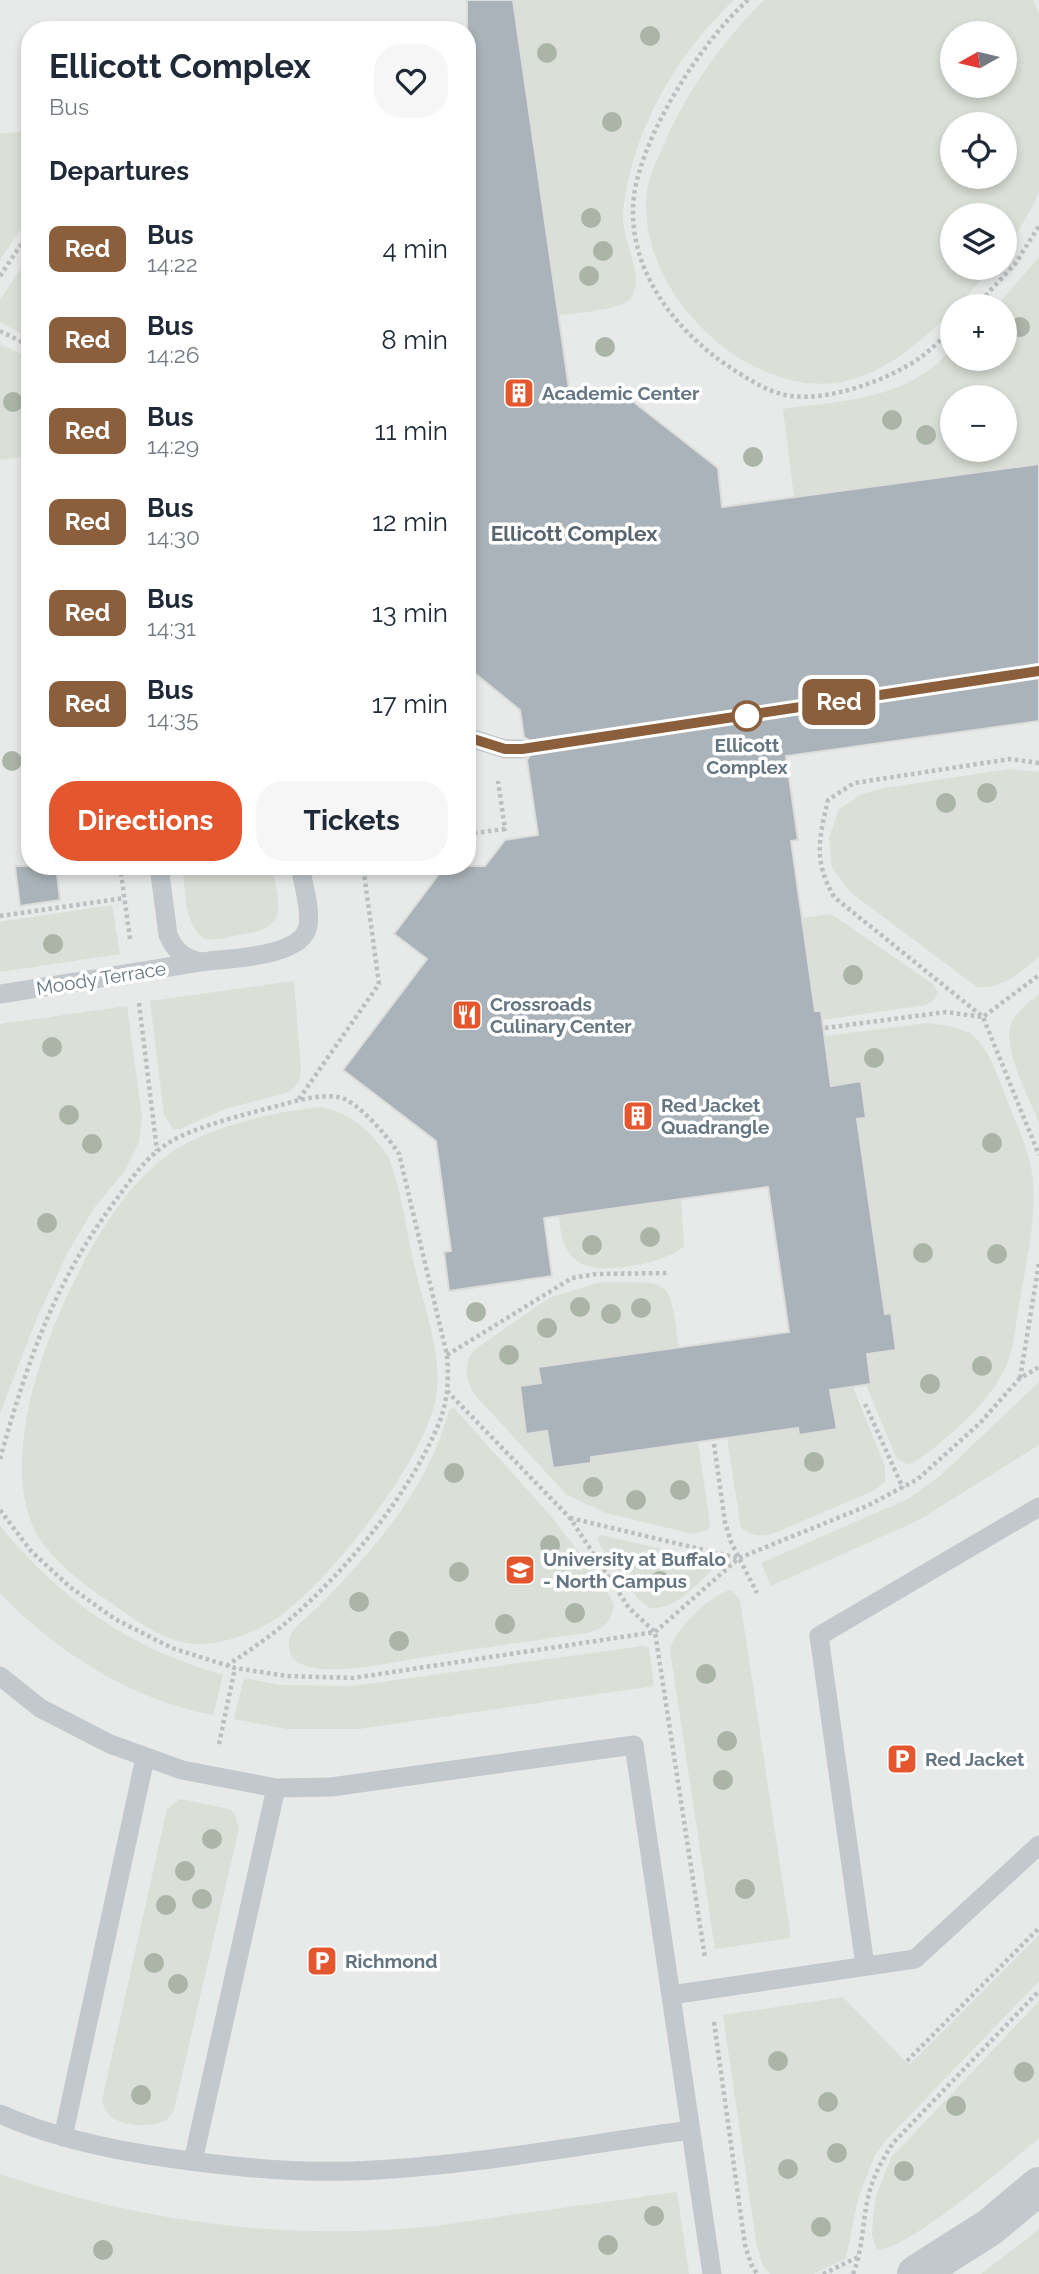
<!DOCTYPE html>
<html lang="en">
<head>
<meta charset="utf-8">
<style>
	:root { --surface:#fff; --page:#f6f6f7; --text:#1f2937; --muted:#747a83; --accent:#e4572e }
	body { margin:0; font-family:Raleway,sans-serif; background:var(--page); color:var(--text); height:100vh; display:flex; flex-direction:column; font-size:26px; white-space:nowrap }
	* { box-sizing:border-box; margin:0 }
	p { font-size:23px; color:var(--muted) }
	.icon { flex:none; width:38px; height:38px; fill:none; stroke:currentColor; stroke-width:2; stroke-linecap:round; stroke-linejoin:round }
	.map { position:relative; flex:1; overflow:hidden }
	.panel { position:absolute; left:21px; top:21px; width:455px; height:854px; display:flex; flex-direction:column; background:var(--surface); border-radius:28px; box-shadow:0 4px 10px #0003 }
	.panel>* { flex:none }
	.badge { padding:0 14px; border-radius:10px; font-size:24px; line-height:46px }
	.needle { width:46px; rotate:262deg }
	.buttons { position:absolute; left:940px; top:21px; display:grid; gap:14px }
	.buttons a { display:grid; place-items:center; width:77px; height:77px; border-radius:50%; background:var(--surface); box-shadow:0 4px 10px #0003; font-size:35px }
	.map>.badge { position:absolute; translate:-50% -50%; box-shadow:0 0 0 4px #fff }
	h2 { padding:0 28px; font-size:26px; line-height:63px }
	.round { display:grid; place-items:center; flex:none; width:74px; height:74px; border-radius:28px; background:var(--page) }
	.head { display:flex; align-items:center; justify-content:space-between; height:119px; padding:0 28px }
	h1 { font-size:33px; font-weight:700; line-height:52px }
	.button { display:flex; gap:14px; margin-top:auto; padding:14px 28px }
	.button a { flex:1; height:80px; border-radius:28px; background:var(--accent); color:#fff; font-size:28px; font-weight:700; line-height:80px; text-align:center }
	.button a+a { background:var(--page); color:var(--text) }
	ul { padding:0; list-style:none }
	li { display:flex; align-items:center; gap:21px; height:91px; padding:0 28px }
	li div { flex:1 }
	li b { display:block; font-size:26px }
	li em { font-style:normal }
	li .badge { min-width:77px; font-weight:700; text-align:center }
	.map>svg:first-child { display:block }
	.built { fill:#e8e9e9; fill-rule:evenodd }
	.green { fill:#dadfd7; fill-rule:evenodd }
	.building { fill:#aab3b9; stroke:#dcdcda; stroke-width:2 }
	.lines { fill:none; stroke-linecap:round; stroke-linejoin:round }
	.path { stroke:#bbbfc2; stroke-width:4.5; stroke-dasharray:3.5 3.5; stroke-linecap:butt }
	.service { stroke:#c3c8cc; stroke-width:19 }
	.tertiary { stroke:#c3c8cc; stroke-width:38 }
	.tree { fill:#aab4a7 }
	.line-casing { stroke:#fff; stroke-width:16 }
	.line { stroke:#8b5e3c; stroke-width:10 }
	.stop-dot { fill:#fff; stroke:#8b5e3c; stroke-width:3.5 }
	.labels { text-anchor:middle; stroke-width:7; stroke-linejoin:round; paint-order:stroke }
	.poi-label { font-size:19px; font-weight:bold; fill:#657683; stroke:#fff; text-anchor:start }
	.stop-label { font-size:19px; font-weight:bold; fill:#657683; stroke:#fff }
	.street-label { font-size:19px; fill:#657683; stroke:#fff }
	.neighbourhood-label { font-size:21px; font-weight:bold; fill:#57646e; stroke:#fff }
</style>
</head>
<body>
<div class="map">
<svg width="1039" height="2274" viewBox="0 0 1039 2274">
	<rect width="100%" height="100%" fill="#fafaf8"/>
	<path class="built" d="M0 0H1039V2274H0ZM30 30H467V866H30ZM952 33H1004V86H952ZM952 124H1004V177H952ZM952 215H1004V268H952ZM952 306H1004V359H952ZM952 397H1004V450H952Z"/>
	<path class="green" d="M513 0H734C676 54 630 134 623 214 621 240 646 275 631 298 622 310 575 313 559 315Z
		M764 0H1033L1039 14V190L1034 204 1005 253 1004 215H952V268H992L957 306H952V312C920 341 887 373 842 382 745 399 635 289 647 192 649 175 658 158 665 142 689 88 722 42 764 0ZM952 33H1004V86H952ZM952 124H1004V177H952Z
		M30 130V215L0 260V134Z
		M30 254V338L0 322V300Z
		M1039 257V464L794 497 783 409C831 402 881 401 923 374 934 368 943 358 952 349V359H1004V306H997ZM952 397H1004V450H952Z
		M0 344 30 358V456L0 460Z
		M1009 769 1039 772V957C1019 973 1004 989 977 987L850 892 832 867 829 838 839 809 862 794 885 788Z
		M182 866H272C278 902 291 927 245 934 232 936 218 941 205 939 183 924 186 891 182 866Z
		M112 905 120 954 0 972V922Z
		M831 914 933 984 938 993 934 1000 926 1005 822 1020 821 1011H815L802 918Z
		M294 981 301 1069 299 1082 289 1092 225 1109 180 1129H173L164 1114 150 1001Z
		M1039 994V1123C1030 1100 1000 1044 1012 1022 1017 1011 1030 1002 1039 994Z
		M127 1006 142 1117 139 1142 124 1172 94 1208 67 1254 37 1318 0 1413V1024Z
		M928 1023C941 1025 957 1026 969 1033 988 1046 996 1072 1004 1092 1013 1118 1028 1145 1032 1173 1038 1216 1026 1262 1019 1305 1015 1327 1014 1352 1003 1372 987 1405 940 1447 909 1465L897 1459 866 1385 871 1384 867 1354 885 1314 857 1119 866 1118 861 1082 821 1087 824 1036Z
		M322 1107C352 1114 372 1132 389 1158 401 1190 406 1226 413 1260 422 1301 441 1348 437 1390 432 1453 327 1586 274 1620 252 1634 221 1645 195 1644 163 1642 133 1618 108 1601 81 1583 55 1562 37 1535 0 1467 39 1353 71 1288 94 1240 125 1186 169 1154 207 1127 276 1111 322 1107Z
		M681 1199 684 1246C668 1263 597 1277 577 1261 563 1250 560 1232 559 1216Z
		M601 1282C673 1282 669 1276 679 1348L539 1367 541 1383 520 1386 526 1433 547 1431 553 1468 591 1463V1457L698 1442 710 1524 708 1530 693 1534 606 1513 567 1495 474 1394C465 1378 463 1365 474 1350L549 1298Z
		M1039 1382V1445L917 1521 771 1586 761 1563 908 1499 941 1475Z
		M853 1387 885 1466V1482L873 1491 774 1533C760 1537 753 1536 741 1528L727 1438 798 1428 799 1435 836 1429 830 1390Z
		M454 1408 550 1515 600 1580 614 1604C612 1623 602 1630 585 1633 533 1641 481 1648 430 1656 397 1661 331 1678 301 1664 288 1658 287 1646 291 1633 300 1622 312 1613 322 1603 376 1547 429 1487 449 1410Z
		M0 1526C62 1601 129 1648 223 1675L213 1715C132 1700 56 1652 0 1593Z
		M601 1535 709 1560 711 1571C695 1586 674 1610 650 1608L637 1598 601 1547 597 1538Z
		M731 1590 740 1600 791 1938 715 1949 670 1650C673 1631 712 1593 731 1590Z
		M643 1646 649 1648 654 1686 359 1729H287L234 1719 244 1678 279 1685 353 1686Z
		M180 1799 229 1809 235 1814 239 1828 174 2110 167 2120C147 2129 106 2128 102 2100L167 1809Z
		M1039 1935V1981L886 2140 875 2155 858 2199 846 2258 814 2274H770L763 2266 756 2242 723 2015 843 1997 909 2065Z
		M1039 2001V2138C1017 2157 900 2256 877 2249L872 2236 873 2216 877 2193 891 2158Z
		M0 2174C127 2217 253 2237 387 2230 426 2228 465 2222 503 2216 561 2208 619 2200 677 2192L689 2274H0Z
		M1039 2228V2274H981L1033 2234Z"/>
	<path class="building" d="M467 0H513L570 396 617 389 718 468 722 507 1039 464V721L786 756 798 840 791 841 815 1011H821L831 1086 861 1081 866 1118 857 1119 885 1314 891 1313 896 1350 867 1354 871 1384 830 1390 837 1429 799 1435 798 1428 591 1457V1463L553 1468 547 1431 526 1434 520 1386 541 1383 538 1367 789 1332 768 1187 544 1218 552 1276 449 1291 444 1252 451 1251 436 1141 343 1070 427 959 394 934 445 866H485L505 840 538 835 527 760 534 748 532 742 524 737 520 710 467 667Z
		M15 866H56L60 900 20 906Z"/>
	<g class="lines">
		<path class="path" d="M748 0C701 41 633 147 633 210 632 281 685 341 742 375 758 385 772 393 791 396 830 401 889 380 921 357 932 349 942 338 952 329
			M0 276 30 231
			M976 306 1015 264 1039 226
			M0 331 30 346
			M1039 763 1010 759 854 783 828 800C819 840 813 859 834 897L983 1017 1039 1155
			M467 834 505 829 498 781
			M120 866 130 939
			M0 916 124 898
			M139 1003 157 1151
			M825 1028 946 1012 983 1017 1039 975
			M299 1099 379 984 363 866
			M447 1355 572 1278 596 1274 668 1273
			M1020 1378 1039 1263
			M447 1391 570 1518 629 1608 655 1632 705 1958
			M865 1404 903 1488
			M714 1444 725 1522 731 1542 757 1593
			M0 1459C27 1363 53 1285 113 1204 130 1181 145 1157 170 1142 196 1126 250 1113 281 1105 298 1100 321 1094 338 1097 356 1099 390 1139 399 1154L447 1355C449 1378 448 1401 439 1423 410 1494 346 1571 288 1621 270 1637 248 1651 228 1665
			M0 1510 31 1551 70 1587 115 1619 172 1648 235 1668 287 1676 353 1678 655 1632 739 1558 867 1506 918 1479 980 1423 1019 1379 1039 1367
			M570 1518 738 1558
			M219 1744 235 1668
			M714 2022 745 2245 751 2264 757 2274
			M907 2061 1039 1928
			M823 2274 860 2256
			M853 2274C863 2249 862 2224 868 2198 872 2178 882 2160 893 2143L1039 1991"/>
		<path class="service" d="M467 737 505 749H522
			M159 866 168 935C175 951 184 959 201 962 228 958 302 958 308 926 311 908 303 884 300 866
			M0 994 200 962
			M0 1676 40 1708 110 1744 182 1770 276 1788 331 1787 634 1745 712 2274
			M865 1966 819 1636 1039 1507
			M671 1995 915 1959 1039 1845
			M0 2114C53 2138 111 2150 169 2158 230 2167 291 2173 354 2171 466 2167 579 2145 691 2130
			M63 2137 145 1758
			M193 2161 276 1788"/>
		<path class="tertiary" d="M916 2274 990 2227 1039 2186"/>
	</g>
	<g class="tree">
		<circle cx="650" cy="36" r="10"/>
		<circle cx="547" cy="53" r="10"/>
		<circle cx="612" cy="122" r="10"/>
		<circle cx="591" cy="218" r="10"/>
		<circle cx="603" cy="251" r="10"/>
		<circle cx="589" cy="276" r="10"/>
		<circle cx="1020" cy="327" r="10"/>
		<circle cx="605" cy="347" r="10"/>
		<circle cx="13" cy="402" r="10"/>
		<circle cx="892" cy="420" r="10"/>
		<circle cx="926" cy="435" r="10"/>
		<circle cx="753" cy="457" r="10"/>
		<circle cx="12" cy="761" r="10"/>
		<circle cx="987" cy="793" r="10"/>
		<circle cx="946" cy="803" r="10"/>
		<circle cx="53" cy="944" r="10"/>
		<circle cx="853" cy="975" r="10"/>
		<circle cx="52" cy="1047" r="10"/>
		<circle cx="874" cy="1058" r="10"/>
		<circle cx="69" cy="1115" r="10"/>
		<circle cx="992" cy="1143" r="10"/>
		<circle cx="92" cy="1144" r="10"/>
		<circle cx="47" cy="1223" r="10"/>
		<circle cx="650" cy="1237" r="10"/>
		<circle cx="592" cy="1245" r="10"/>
		<circle cx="923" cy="1253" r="10"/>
		<circle cx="997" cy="1254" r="10"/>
		<circle cx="580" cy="1307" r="10"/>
		<circle cx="641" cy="1308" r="10"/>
		<circle cx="476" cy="1312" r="10"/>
		<circle cx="611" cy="1314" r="10"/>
		<circle cx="547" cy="1328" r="10"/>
		<circle cx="509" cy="1355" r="10"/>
		<circle cx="982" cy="1366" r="10"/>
		<circle cx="930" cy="1384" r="10"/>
		<circle cx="814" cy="1462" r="10"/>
		<circle cx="454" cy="1473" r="10"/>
		<circle cx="593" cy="1487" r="10"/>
		<circle cx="680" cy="1490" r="10"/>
		<circle cx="636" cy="1500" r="10"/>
		<circle cx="550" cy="1545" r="10"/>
		<circle cx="459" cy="1572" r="10"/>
		<circle cx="660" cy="1581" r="10"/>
		<circle cx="359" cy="1602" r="10"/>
		<circle cx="575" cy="1613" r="10"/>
		<circle cx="505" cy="1624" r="10"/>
		<circle cx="399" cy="1641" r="10"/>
		<circle cx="706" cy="1674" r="10"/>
		<circle cx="727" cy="1741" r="10"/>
		<circle cx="723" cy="1780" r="10"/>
		<circle cx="212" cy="1839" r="10"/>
		<circle cx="185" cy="1871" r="10"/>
		<circle cx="745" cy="1889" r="10"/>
		<circle cx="202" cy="1899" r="10"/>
		<circle cx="166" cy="1905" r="10"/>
		<circle cx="154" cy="1963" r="10"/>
		<circle cx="178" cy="1984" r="10"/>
		<circle cx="778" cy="2061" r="10"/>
		<circle cx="1024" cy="2072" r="10"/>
		<circle cx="141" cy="2095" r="10"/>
		<circle cx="828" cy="2102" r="10"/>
		<circle cx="956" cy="2106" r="10"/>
		<circle cx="837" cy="2153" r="10"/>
		<circle cx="788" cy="2169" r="10"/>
		<circle cx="904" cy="2171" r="10"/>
		<circle cx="654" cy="2216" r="10"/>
		<circle cx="821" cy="2227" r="10"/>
		<circle cx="608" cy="2245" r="10"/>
		<circle cx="103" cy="2250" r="10"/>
	</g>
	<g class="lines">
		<g class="line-casing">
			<path id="line" d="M467 737 505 749H522L1039 671"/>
		</g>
		<use href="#line" class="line"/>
	</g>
	<defs>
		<g id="building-square" transform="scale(1.575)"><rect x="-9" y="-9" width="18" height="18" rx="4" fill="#e4572e" stroke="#fff"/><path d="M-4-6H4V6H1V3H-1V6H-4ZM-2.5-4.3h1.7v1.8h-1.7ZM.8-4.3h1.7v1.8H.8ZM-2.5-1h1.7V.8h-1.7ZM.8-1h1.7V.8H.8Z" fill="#fff"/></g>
		<g id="restaurant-square" transform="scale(1.575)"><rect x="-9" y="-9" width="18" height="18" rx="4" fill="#e4572e" stroke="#fff"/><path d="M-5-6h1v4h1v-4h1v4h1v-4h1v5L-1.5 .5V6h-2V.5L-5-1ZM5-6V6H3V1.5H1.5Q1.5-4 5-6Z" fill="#fff"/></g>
		<g id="university-square" transform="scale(1.575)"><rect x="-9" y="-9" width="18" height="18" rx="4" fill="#e4572e" stroke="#fff"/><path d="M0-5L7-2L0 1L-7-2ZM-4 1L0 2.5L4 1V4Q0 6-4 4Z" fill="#fff"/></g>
		<g id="parking-square" transform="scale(1.575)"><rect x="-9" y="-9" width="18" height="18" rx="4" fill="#e4572e" stroke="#fff"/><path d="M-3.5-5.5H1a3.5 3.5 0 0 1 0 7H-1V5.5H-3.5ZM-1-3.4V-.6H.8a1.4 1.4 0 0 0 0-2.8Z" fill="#fff"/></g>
	</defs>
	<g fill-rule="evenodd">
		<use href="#building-square" x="519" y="393"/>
		<use href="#restaurant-square" x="467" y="1015"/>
		<use href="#building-square" x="638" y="1116"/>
		<use href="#university-square" x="520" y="1570"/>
		<use href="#parking-square" x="902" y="1759"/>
		<use href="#parking-square" x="322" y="1961"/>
	</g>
	<circle class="stop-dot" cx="747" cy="716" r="14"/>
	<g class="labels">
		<g class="poi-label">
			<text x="542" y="400">Academic Center</text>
			<text x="490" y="1011">Crossroads<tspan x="490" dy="22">Culinary Center</tspan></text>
			<text x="661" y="1112">Red Jacket<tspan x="661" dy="22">Quadrangle</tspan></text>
			<text x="543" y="1566">University at Buffalo<tspan x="543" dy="22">- North Campus</tspan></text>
			<text x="925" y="1766">Red Jacket</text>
			<text x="345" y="1968">Richmond</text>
		</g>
		<g class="stop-label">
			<text x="747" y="752">Ellicott<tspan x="747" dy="22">Complex</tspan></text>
		</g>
		<g class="street-label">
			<text transform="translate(101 978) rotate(-9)" y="7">Moody Terrace</text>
		</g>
		<g class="neighbourhood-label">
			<text x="574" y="541">Ellicott Complex</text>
		</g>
	</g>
</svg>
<div class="buttons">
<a><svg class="needle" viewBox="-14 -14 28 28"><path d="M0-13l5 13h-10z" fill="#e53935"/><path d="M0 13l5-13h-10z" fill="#747a83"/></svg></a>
<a><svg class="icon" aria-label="locate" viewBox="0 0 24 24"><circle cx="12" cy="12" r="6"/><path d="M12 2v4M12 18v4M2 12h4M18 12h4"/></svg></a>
<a><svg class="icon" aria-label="layers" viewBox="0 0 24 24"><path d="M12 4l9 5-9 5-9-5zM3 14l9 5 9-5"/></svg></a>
<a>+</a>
<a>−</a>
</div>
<b class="badge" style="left:839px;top:702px;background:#8b5e3c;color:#fff">Red</b>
<section class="panel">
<div class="head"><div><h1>Ellicott Complex</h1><p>Bus</p></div><a class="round"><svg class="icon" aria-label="heart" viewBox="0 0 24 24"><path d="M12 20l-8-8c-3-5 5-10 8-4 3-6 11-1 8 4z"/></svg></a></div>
<h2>Departures</h2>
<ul>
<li><span class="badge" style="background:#8b5e3c;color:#fff">Red</span><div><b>Bus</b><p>14:22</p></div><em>4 min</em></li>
<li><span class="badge" style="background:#8b5e3c;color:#fff">Red</span><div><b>Bus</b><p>14:26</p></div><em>8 min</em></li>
<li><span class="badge" style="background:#8b5e3c;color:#fff">Red</span><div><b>Bus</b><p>14:29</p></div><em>11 min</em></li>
<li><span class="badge" style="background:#8b5e3c;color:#fff">Red</span><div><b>Bus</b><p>14:30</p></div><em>12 min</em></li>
<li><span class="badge" style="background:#8b5e3c;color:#fff">Red</span><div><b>Bus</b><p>14:31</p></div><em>13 min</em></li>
<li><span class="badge" style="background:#8b5e3c;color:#fff">Red</span><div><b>Bus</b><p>14:35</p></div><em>17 min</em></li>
</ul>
<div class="button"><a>Directions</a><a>Tickets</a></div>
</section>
</div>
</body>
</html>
